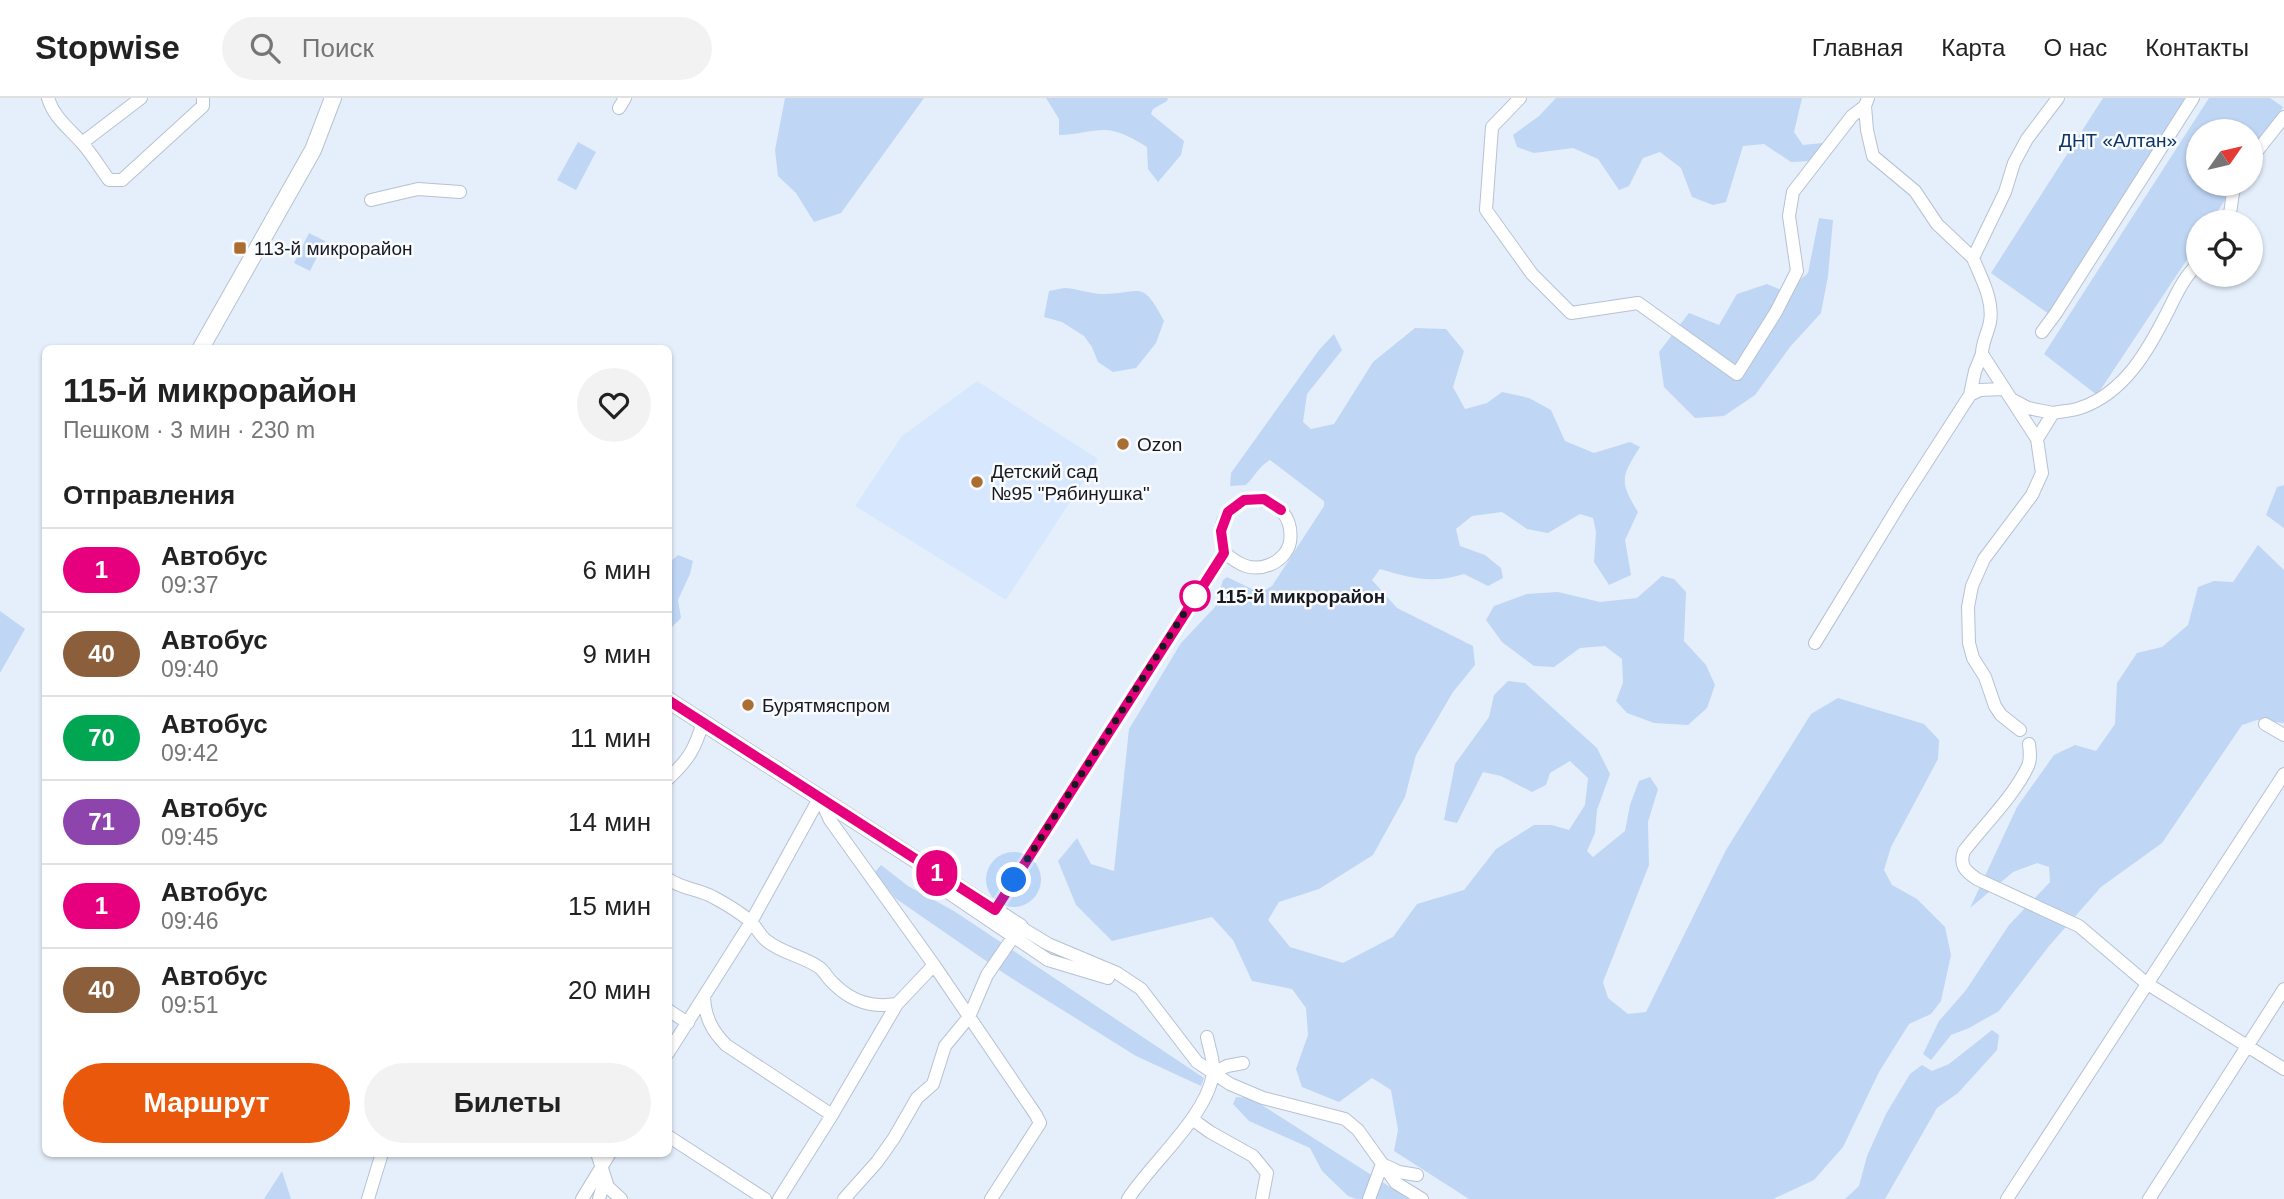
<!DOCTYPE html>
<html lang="ru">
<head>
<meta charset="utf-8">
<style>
	:root { --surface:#fff; --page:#f2f2f2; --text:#222; --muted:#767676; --line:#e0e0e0; --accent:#ea580c }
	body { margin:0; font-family:Helvetica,sans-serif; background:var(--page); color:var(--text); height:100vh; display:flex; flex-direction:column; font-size:26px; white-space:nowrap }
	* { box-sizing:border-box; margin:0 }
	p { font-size:23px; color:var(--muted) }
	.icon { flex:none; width:38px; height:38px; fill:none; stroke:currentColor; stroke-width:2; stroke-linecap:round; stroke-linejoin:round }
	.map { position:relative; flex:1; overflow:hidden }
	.drawer { position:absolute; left:42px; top:247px; width:630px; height:812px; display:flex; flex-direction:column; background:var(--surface); border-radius:10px; box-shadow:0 2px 5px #0004 }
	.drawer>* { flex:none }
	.badge { padding:0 14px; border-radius:23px; font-size:24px; line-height:46px }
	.needle { width:46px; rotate:56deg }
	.controls { position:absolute; left:2186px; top:21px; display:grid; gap:14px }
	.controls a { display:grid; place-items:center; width:77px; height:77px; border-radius:50%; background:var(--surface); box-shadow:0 2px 5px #0004; font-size:35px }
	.you { position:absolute; width:35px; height:35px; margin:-18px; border:5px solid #fff; border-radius:50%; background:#1a73e8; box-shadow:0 0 0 10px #1a73e833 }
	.map>.badge { position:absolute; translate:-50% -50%; box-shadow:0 0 0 4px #fff }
	h2 { padding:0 21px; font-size:26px; line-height:63px }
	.round { display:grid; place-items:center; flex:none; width:74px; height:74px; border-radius:37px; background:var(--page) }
	.overview { display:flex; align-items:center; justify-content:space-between; height:119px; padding:0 21px }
	h1 { font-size:33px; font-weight:800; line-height:52px }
	.action { display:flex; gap:14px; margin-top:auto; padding:14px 21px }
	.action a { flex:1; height:80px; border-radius:42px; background:var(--accent); color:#fff; font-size:28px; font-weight:800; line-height:80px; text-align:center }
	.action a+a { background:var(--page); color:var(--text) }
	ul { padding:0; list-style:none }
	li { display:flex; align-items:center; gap:21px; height:84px; padding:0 21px; border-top:2px solid var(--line) }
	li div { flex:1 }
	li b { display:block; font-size:26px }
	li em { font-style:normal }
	li .badge { min-width:77px; font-weight:700; text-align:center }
	header { display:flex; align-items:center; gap:42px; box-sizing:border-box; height:98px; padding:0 35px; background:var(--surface); border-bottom:2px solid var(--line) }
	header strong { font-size:33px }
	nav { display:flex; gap:38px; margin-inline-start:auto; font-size:24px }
	.search { width:490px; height:63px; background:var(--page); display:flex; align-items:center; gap:18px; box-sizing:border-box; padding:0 24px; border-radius:38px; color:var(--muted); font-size:26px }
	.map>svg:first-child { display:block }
	.built { fill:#d7e8fe }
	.green { fill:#bfd6f4 }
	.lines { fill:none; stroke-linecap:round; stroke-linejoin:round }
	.minor-casing { stroke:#b6c2d1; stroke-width:14 }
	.tertiary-casing { stroke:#b6c2d1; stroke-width:18 }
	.minor { stroke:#fff; stroke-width:12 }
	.tertiary { stroke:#fff; stroke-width:16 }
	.line-casing { stroke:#fff; stroke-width:16 }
	.line { stroke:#e6007e; stroke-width:10 }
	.walk { stroke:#161a1f; stroke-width:7; stroke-dasharray:0 12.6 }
	.poi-dot { fill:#ab6e32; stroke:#f9fbff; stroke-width:2.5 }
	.stop-dot { fill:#fff; stroke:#e6007e; stroke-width:3.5 }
	.labels { text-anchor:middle; stroke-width:5; stroke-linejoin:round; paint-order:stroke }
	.park-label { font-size:19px; fill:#0b3465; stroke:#f9fbff }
	.poi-label { font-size:19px; fill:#161a1f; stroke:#f9fbff; text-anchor:start }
	.stop-label { font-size:19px; font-weight:bold; fill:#161a1f; stroke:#f9fbff; text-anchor:start }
</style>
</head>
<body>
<header>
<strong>Stopwise</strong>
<div class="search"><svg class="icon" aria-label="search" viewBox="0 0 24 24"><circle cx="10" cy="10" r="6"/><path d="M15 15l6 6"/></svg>Поиск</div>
<nav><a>Главная</a><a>Карта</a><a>О нас</a><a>Контакты</a></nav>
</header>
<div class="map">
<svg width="2284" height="1101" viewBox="0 0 2284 1101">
	<rect width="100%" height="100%" fill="#e5effc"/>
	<path class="built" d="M977 283 1098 361 1006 502 855 408 902 338Z"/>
	<path class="green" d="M785 0H924L841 115 814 124 796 95 778 78 775 52Z
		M1046 0H1168L1167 3 1153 11 1151 16 1184 43 1181 57 1158 84 1148 71 1147 49C1136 42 1119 32 1105 32 1090 32 1075 37 1059 37V21Z
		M1556 0H1802L1794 34 1803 47 1832 44 1811 63 1791 64 1764 46 1743 48 1726 104 1713 107 1692 99 1681 70 1660 54 1643 60 1629 88 1619 92 1598 61 1573 50 1534 55 1517 49 1513 37 1539 18Z
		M2103 0H2189L2049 216 1991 175Z
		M2209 0H2270L2283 9 2251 61 2250 33H2198V86H2235L2211 124H2198V145L2097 297 2044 256Z
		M578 44 596 54 576 92 557 82Z
		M1819 120 1833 122 1828 178 1821 215 1790 249 1755 297 1724 318 1695 320 1664 289 1659 254 1689 215 1719 227 1737 196 1767 186 1786 194 1808 175Z
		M309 135 325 143 310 173 294 165Z
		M1064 190C1077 190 1089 196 1102 196 1142 196 1141 180 1164 223L1156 245 1136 270 1113 274 1098 264 1092 249 1084 238 1062 224 1044 219 1049 193Z
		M1415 230 1446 231 1464 253 1453 289 1465 311 1487 305 1502 294 1529 300 1551 312 1565 343 1594 355 1630 344 1640 349C1621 379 1619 383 1638 414L1625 442 1631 477 1609 487 1594 464 1596 434 1593 420 1580 416 1548 435 1527 431 1502 414 1472 418 1456 431 1460 448 1485 457 1501 470 1503 480 1488 488 1464 476C1434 486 1409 480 1380 471L1372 482 1397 510 1473 548 1475 567 1453 594 1416 657 1405 699 1373 757 1319 791 1279 804 1268 822 1290 849 1343 865 1393 839 1417 806 1464 792 1496 751 1534 727H1552L1569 732 1585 707 1588 680 1570 663 1550 675 1546 687 1532 694 1501 678 1483 674 1457 725 1444 722 1455 666 1489 619 1494 597 1508 583 1525 585 1597 650 1610 676 1597 712 1595 735 1587 753 1593 759 1625 733 1630 707 1639 683 1650 679 1658 691 1648 724 1649 767 1603 884 1608 900 1628 916 1646 914 1726 752 1811 616 1838 600 1924 626 1939 642 1938 661 1891 749 1884 772 1892 787 1917 801 1945 829 1951 857 1941 903 1931 916 1909 926 1879 974 1843 1049 1814 1082 1773 1101H1469L1394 1053 1398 1032 1391 992 1372 980 1339 1004 1302 989 1296 971 1308 937 1306 910 1292 891 1252 883 1233 842 1212 819 1112 843 1076 807 1058 763 1077 740 1091 766 1114 773 1129 631 1181 545 1215 509 1223 482 1227 479 1260 495 1272 488 1324 408V403L1270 362C1259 368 1255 378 1246 387L1230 388 1231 375 1319 252 1334 236 1342 252 1307 296 1303 324 1311 331 1334 326 1373 264Z
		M2284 387V430L2266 417 2277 389Z
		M2258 447 2284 472V625L2257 622 2242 627 2162 745 2101 789 2049 848 1999 913 1969 930 1951 937 1931 962 1923 956 1939 923 1966 892 2009 827 2050 784 2049 769 2037 765 2013 774 1970 810 2017 709 2054 657 2075 647 2096 653 2115 626 2117 585 2137 555 2162 549 2188 527 2198 489 2214 483 2233 484Z
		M678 457 693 463 690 476 678 502 681 520 669 532V465Z
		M1662 478 1674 481 1686 494 1684 543 1706 567 1715 587 1707 610 1688 627 1654 625 1627 615 1616 603 1623 585 1622 561 1605 548 1580 550 1554 569 1534 568 1502 544 1486 522 1494 508 1527 496 1558 494 1600 504 1637 500Z
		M0 513 25 531 0 575Z
		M881 767 908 788 954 813 1204 980 1201 988 1136 958 1005 876 895 800 875 774Z
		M1992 932 1999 937 1997 952 1958 995 1937 1010 1885 1101H1845L1859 1088 1867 1058 1886 1016 1910 976 1922 967 1932 973 1949 966Z
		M1236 999 1251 1000 1409 1101H1356L1348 1098 1322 1073 1310 1050 1249 1023 1233 1006Z
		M282 1073 291 1101H264Z"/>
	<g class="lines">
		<g class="minor-casing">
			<path id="minor" d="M48 0C54 20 69 30 82 45 92 56 100 70 109 82H122L203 8V0
				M1520 0 1492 29 1486 112 1532 176 1571 215 1638 205 1737 276 1776 214 1797 173 1789 118 1793 94 1852 18 1865 8 1868 0
				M2058 0 2027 41 2014 65 2005 94 1973 160C1981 180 1994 202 1990 224 1988 235 1982 244 1982 256L2037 341 2053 315C2062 313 2072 313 2080 310 2125 295 2149 251 2169 211 2177 195 2184 179 2198 166
				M1865 8 1867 32 1873 58 1915 93 1937 126 1973 160
				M619 10 625 0
				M82 45 141 0
				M2250 62 2284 19
				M371 102 418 91 460 94
				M2227 124C2233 112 2230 98 2236 86
				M2042 234 2056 215 2193 0
				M1970 297 1980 292 2003 291
				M2013 302 2028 310 2053 315
				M1815 545 1901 404 1970 297 1975 273 1982 256
				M2265 626 2284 637
				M2020 632 2001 617 1995 608 1985 579 1973 560 1969 545 1968 509 1972 488 1984 461 2032 397 2042 375 2037 341
				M2029 646C2030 654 2031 661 2028 668 2014 698 1984 727 1964 753 1959 767 1965 773 1977 781L2079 828 2146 885 2284 971
				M668 681C689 661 695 651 703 624
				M820 700 830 722 934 867 1036 1017 1040 1025 991 1101
				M668 781C682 791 699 791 713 799 726 806 743 816 753 826 758 832 761 839 767 843 783 856 804 858 820 870 825 874 828 881 834 886 852 904 872 910 897 906
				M940 789 1048 862 1108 880
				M994 812 1225 455C1224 449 1221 440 1221 433 1225 387 1297 393 1290 444 1288 455 1278 464 1269 467 1251 474 1238 466 1225 455
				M704 899C705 919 712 933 726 947L832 1017
				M668 912 688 925
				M668 955 751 824 820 699
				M1213 975 1227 968 1243 965
				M1192 1021 1210 1034 1253 1058 1267 1075 1262 1101
				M668 1038 765 1101
				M597 1055 608 1089 621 1101
				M368 1101 382 1055
				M582 1101 610 1055
				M599 1101 605 1080
				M779 1101 832 1017 897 906 934 867
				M844 1101 877 1064 894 1040 917 1000 933 986 945 948 969 919 987 877 1020 829 1048 846 1117 875 1141 891 1197 964 1230 986 1263 1000 1345 1021 1358 1032 1396 1085 1422 1101
				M1128 1101C1152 1064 1206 1019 1213 976 1215 965 1209 950 1207 939
				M1369 1101 1382 1066 1399 1074 1417 1077
				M2007 1101 2284 676
				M2149 1101 2284 891"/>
		</g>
		<g class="tertiary-casing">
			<path id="tertiary" d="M201 250 313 52 333 0
				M668 602 1020 829"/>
		</g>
		<use href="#minor" class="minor"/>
		<use href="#tertiary" class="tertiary"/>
	</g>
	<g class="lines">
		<g class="line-casing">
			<path id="line" d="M668 602 995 812 1224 455 1221 433 1228 414 1244 402 1264 401 1281 412"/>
		</g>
		<use href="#line" class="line"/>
		<path class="walk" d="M1014 782 1197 495 1195 498"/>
	</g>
	<g class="poi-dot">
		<rect x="233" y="143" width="14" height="14" rx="3.5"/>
		<circle cx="1123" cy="346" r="7"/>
		<circle cx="977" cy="384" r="7"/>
		<circle cx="748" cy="607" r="7"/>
	</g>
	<circle class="stop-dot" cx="1195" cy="498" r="14"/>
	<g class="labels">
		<g class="park-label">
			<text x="2118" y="49">ДНТ «Алтан»</text>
		</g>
		<g class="poi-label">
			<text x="254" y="157">113-й микрорайон</text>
			<text x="1137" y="353">Ozon</text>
			<text x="991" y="380">Детский сад<tspan x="991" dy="22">№95 "Рябинушка"</tspan></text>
			<text x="762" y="614">Бурятмяспром</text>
		</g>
		<g class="stop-label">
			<text x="1216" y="505">115-й микрорайон</text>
		</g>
	</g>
</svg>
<div class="controls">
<a><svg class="needle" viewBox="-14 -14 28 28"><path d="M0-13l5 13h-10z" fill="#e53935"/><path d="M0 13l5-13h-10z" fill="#767676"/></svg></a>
<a><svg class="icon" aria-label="locate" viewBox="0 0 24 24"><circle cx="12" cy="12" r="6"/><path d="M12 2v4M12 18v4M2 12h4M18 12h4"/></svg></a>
</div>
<div class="you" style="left:1014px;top:782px"></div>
<b class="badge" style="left:937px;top:775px;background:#e6007e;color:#fff">1</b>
<section class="drawer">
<div class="overview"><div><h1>115-й микрорайон</h1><p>Пешком · 3 мин · 230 m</p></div><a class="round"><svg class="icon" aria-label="heart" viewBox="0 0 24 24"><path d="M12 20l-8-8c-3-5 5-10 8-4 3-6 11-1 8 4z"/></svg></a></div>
<h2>Отправления</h2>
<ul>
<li><span class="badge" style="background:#e6007e;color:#fff">1</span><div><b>Автобус</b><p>09:37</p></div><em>6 мин</em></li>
<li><span class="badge" style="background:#8b5e3c;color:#fff">40</span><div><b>Автобус</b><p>09:40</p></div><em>9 мин</em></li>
<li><span class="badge" style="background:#00a651;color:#fff">70</span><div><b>Автобус</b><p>09:42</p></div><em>11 мин</em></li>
<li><span class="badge" style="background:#8e44ad;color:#fff">71</span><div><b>Автобус</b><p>09:45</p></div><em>14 мин</em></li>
<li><span class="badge" style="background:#e6007e;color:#fff">1</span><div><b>Автобус</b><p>09:46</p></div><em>15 мин</em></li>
<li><span class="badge" style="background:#8b5e3c;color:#fff">40</span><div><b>Автобус</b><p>09:51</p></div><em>20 мин</em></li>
</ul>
<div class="action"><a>Маршрут</a><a>Билеты</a></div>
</section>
</div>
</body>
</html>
